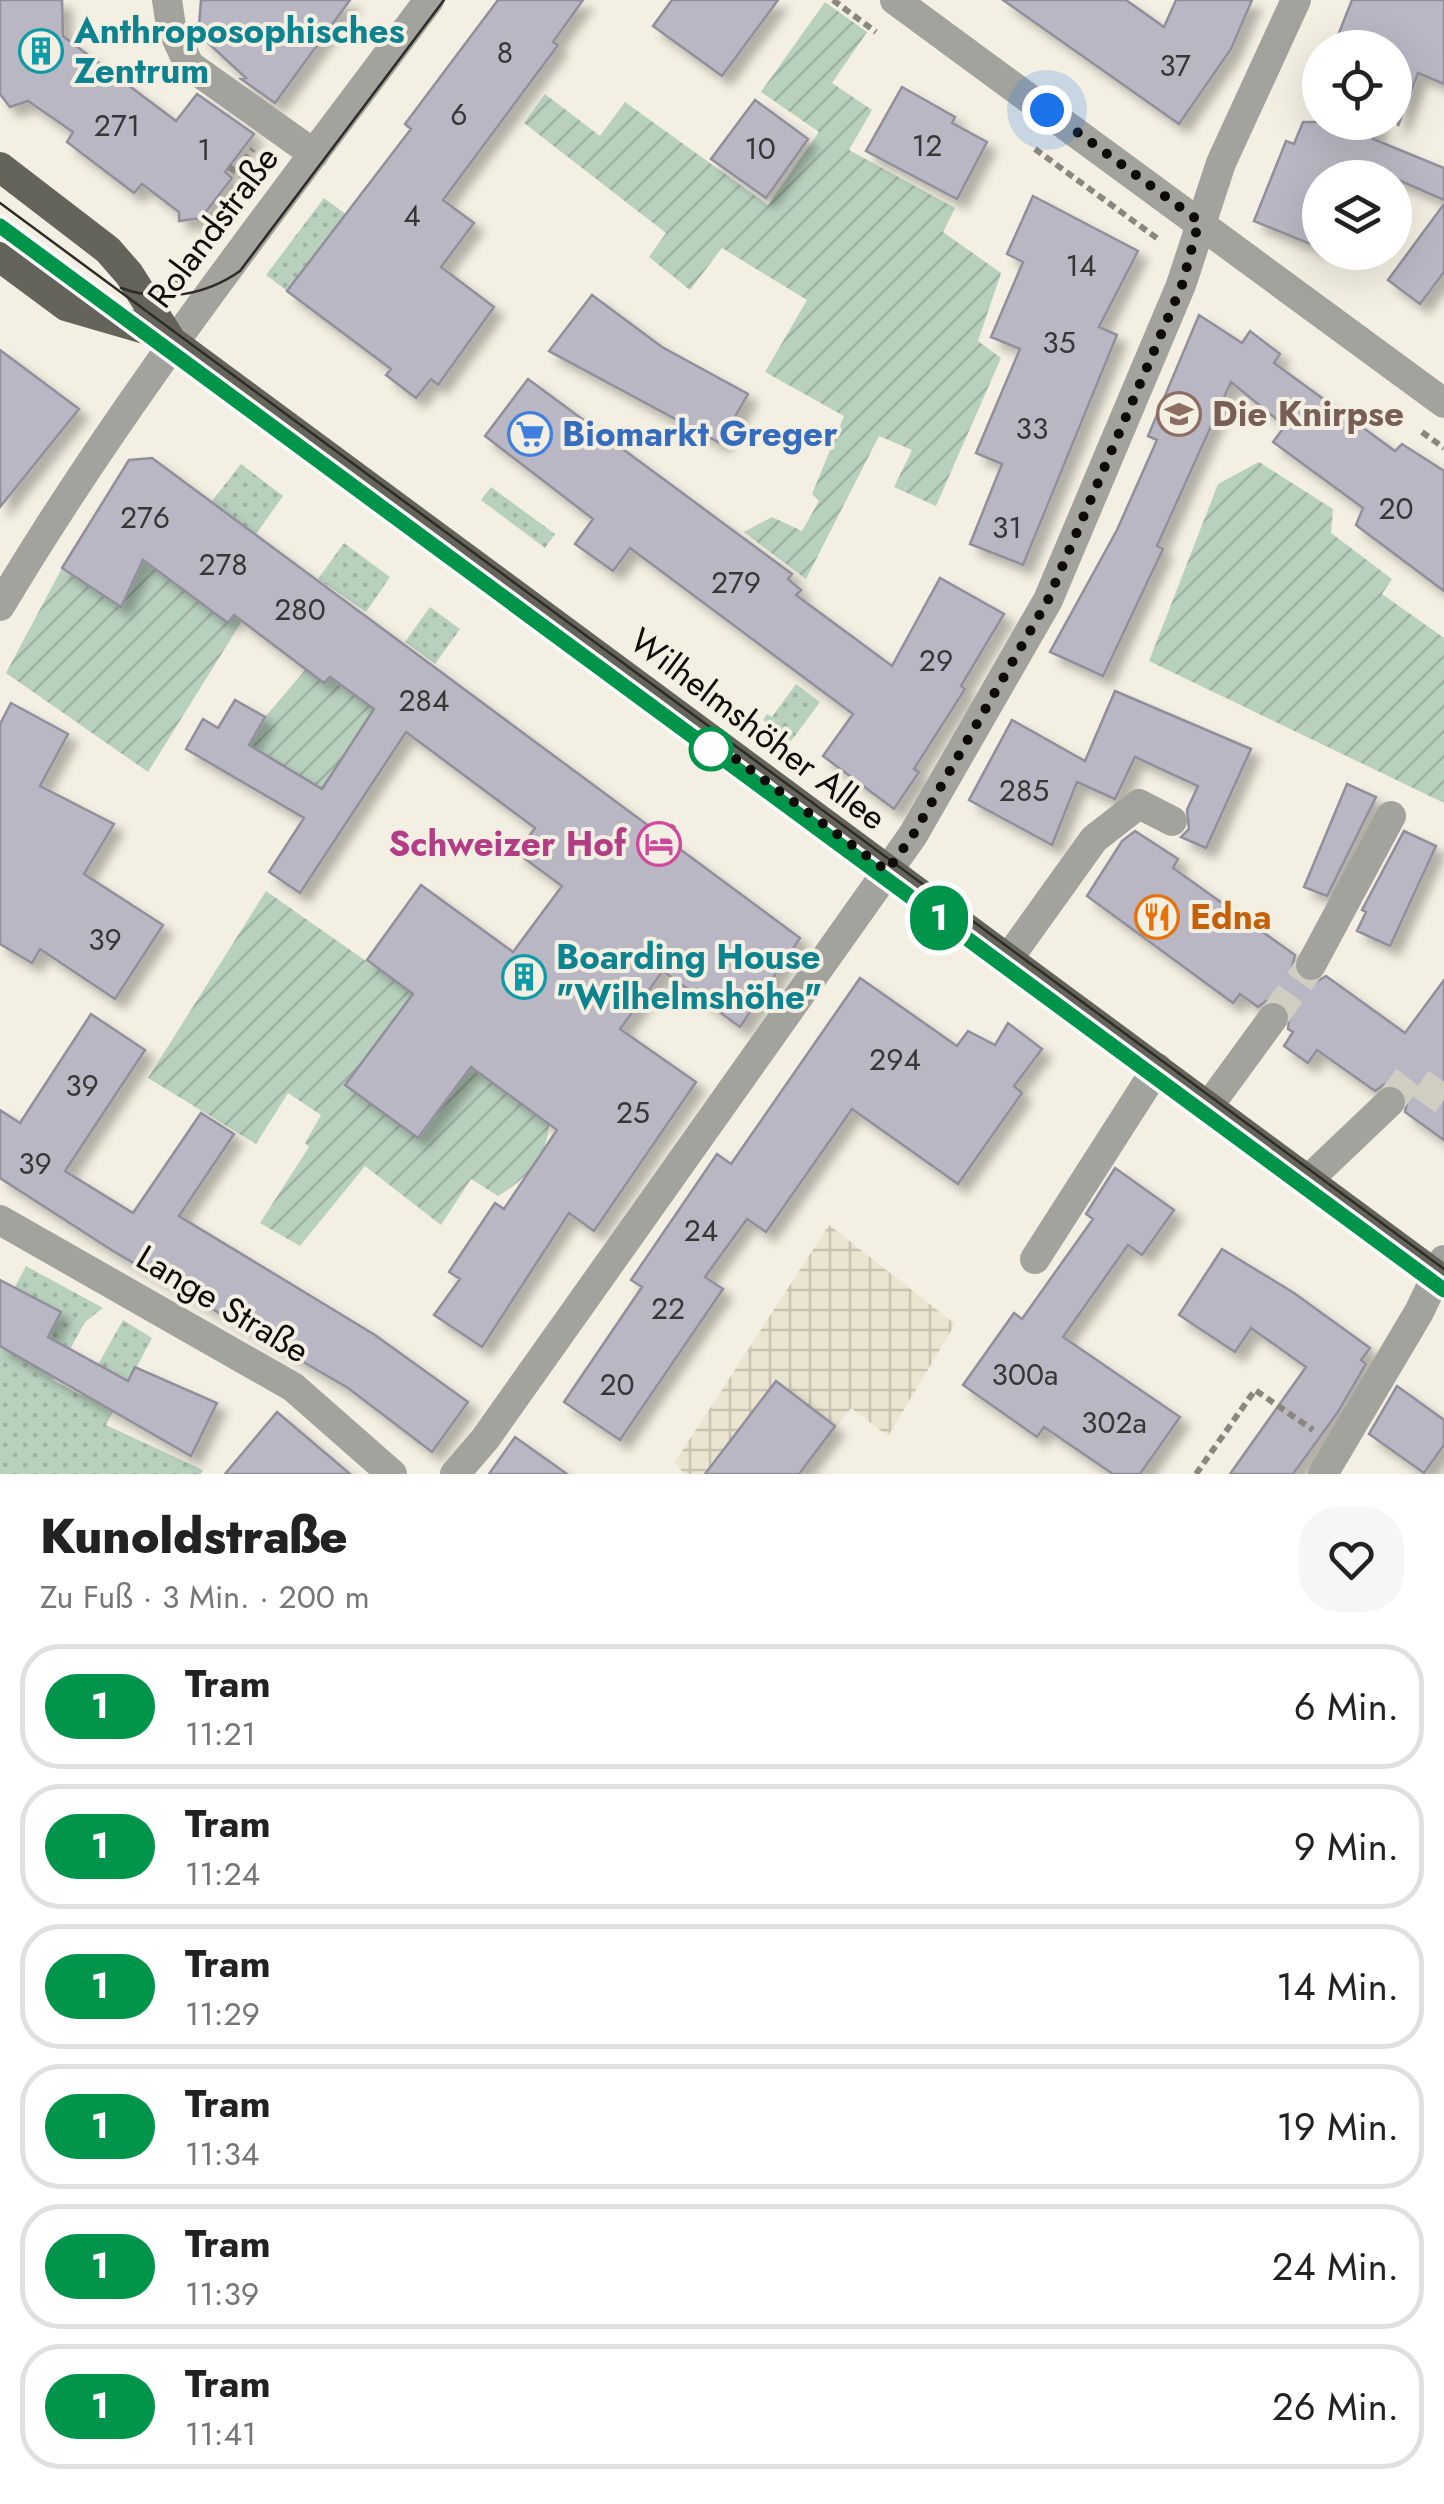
<!DOCTYPE html>
<html lang="de">
<head>
<meta charset="utf-8">
<style>
	:root { --surface:#fff; --page:#f6f6f6; --text:#222; --muted:#767676; --line:#e0e0e0 }
	body { margin:0; font-family:Jost,sans-serif; background:var(--page); color:var(--text); height:100vh; display:flex; flex-direction:column; font-size:38px; white-space:nowrap }
	* { box-sizing:border-box; margin:0 }
	p { font-size:32px; color:var(--muted) }
	.icon { flex:none; width:55px; height:55px; fill:none; stroke:currentColor; stroke-width:2; stroke-linecap:round; stroke-linejoin:round }
	.map { position:relative; height:1474px; overflow:hidden }
	.details { display:flex; flex-direction:column; background:var(--surface); flex:1 }
	.details>* { flex:none }
	.badge { padding:0 20px; border-radius:32px; font-size:35px; line-height:65px }
	.buttons { position:absolute; left:1302px; top:30px; display:grid; gap:20px }
	.buttons a { display:grid; place-items:center; width:110px; height:110px; border-radius:50%; background:var(--surface); box-shadow:0 10px 40px #0002; font-size:50px }
	.you { position:absolute; width:50px; height:50px; margin:-25px; border:8px solid #fff; border-radius:50%; background:#1a73e8; box-shadow:0 0 0 15px #1a73e833 }
	.map>.badge { position:absolute; translate:-50% -50%; box-shadow:0 0 0 5px #fff }
	.round { display:grid; place-items:center; flex:none; width:105px; height:105px; border-radius:40px; background:var(--page) }
	.head { display:flex; align-items:center; justify-content:space-between; height:170px; padding:0 40px }
	h1 { font-size:48px; font-weight:800; line-height:75px }
	ul { padding:0; list-style:none }
	li { display:flex; align-items:center; gap:30px; height:125px; margin:0 20px 15px; padding:0 20px; border:5px solid var(--line); border-radius:40px }
	li div { flex:1 }
	li b { display:block; font-size:38px }
	li em { font-style:normal }
	li .badge { min-width:110px; font-weight:700; text-align:center }
	.map>svg:first-child { display:block }
	.industrial { fill:url(#industrial-grid) }
	.grass { fill:url(#grass-dots) }
	.garden { fill:url(#garden-furrows) }
	.building { fill:#b8b7c3; stroke:#908f9b; stroke-width:2.5; filter:url(#shadow) }
	.lines { fill:none; stroke-linecap:round; stroke-linejoin:round }
	.minor-tunnel { stroke:#d0cdc1; stroke-width:30; stroke-dasharray:30 15; stroke-linecap:butt }
	.path { stroke:#89877e; stroke-width:6; stroke-dasharray:8 5; stroke-linecap:butt }
	.minor { stroke:#a3a39d; stroke-width:30 }
	.major { stroke:#65645b; stroke-width:30 }
	.tram { stroke:#2d2b26; stroke-width:2.5 }
	.line-casing { stroke:#fff; stroke-width:22 }
	.line { stroke:#00954b; stroke-width:15 }
	.walk { stroke:#0d0c08; stroke-width:10; stroke-dasharray:0 18 }
	.stop-dot { fill:#fff; stroke:#00954b; stroke-width:5 }
	.labels { text-anchor:middle; stroke-width:8; stroke-linejoin:round; paint-order:stroke }
	.number-label { font-size:30px; fill:#383737 }
	.culture-label { font-size:35px; font-weight:bold; fill:#0d838f; stroke:#f3efe2; text-anchor:start }
	.street-label { font-size:35px; fill:#0d0c08; stroke:#f3efe2 }
	.education-label { font-size:35px; font-weight:bold; fill:#785e54; stroke:#f3efe2; text-anchor:start }
	.shop-label { font-size:35px; font-weight:bold; fill:#366cbe; stroke:#f3efe2; text-anchor:start }
	.hotel-label { font-size:35px; font-weight:bold; fill:#b23c85; stroke:#f3efe2; text-anchor:end }
	.food-label { font-size:35px; font-weight:bold; fill:#c56008; stroke:#f3efe2; text-anchor:start }
</style>
</head>
<body>
<div class="map">
<svg width="1444" height="1474" viewBox="0 0 1444 1474">
	<defs>
		<pattern id="industrial-grid" width="8" height="8" patternUnits="userSpaceOnUse" patternTransform="scale(2.5)"><rect width="8" height="8" fill="#eae4d0"/><path d="M0 4h8M4 0v8" fill="none" stroke="#c8c2b1"/></pattern>
		<pattern id="grass-dots" width="8" height="8" patternUnits="userSpaceOnUse" patternTransform="scale(2.5)"><rect width="8" height="8" fill="#b8d1bd"/><path d="M2 2h.1M6 6h.1" fill="none" stroke="#9db2a1" stroke-width="1.8" stroke-linecap="round"/></pattern>
		<pattern id="garden-furrows" width="10" height="10" patternUnits="userSpaceOnUse" patternTransform="scale(2.5)"><rect width="10" height="10" fill="#b8d1bd"/><path d="M-1 1l2-2M0 10L10 0M9 11l2-2" fill="none" stroke="#9db2a1"/></pattern>
		<filter id="shadow"><feDropShadow dx="9" dy="9" stdDeviation="5" flood-color="#0004"/></filter>
	</defs>
	<rect width="100%" height="100%" fill="#f3efe2"/>
	<path class="industrial" d="M829 1225 955 1324 888 1436 851 1408 801 1474H684L675 1462Z"/>
	<path class="grass" d="M324 198 393 249 378 269 330 233 287 291 266 275Z
		M241 464 283 496 256 534 212 501Z
		M491 487 555 534 545 548 481 500Z
		M344 543 390 577 366 612 318 579Z
		M430 607 460 629 435 664 405 642Z
		M796 684 820 702 791 741 763 720 767 714 772 717Z
		M26 1266 103 1308 85 1322 53 1380 81 1395 123 1320 152 1338 106 1425 203 1470 201 1474H0V1346L33 1364 61 1313 15 1287Z"/>
	<path class="garden" d="M825 2 867 32 832 83 872 110 849 150 955 208 943 232 1001 273 978 341 1001 358 936 506 894 487 912 450 879 436 806 579 744 532 772 517 802 531 819 501 812 494 844 416 765 372 807 300 722 248 690 290 649 257 666 233 524 123 545 94 600 136 625 102 768 205 819 132 761 92Z
		M1259 462 1333 509 1331 533 1392 579 1382 594 1444 638V803L1149 661 1218 484Z
		M149 535 160 573 228 622 233 615 242 621 148 772 6 673 62 568 121 607Z
		M306 669 324 683 330 677 374 709 322 789 249 745 265 717Z
		M266 891 413 994 346 1085 418 1138 471 1067 549 1125C547 1158 525 1180 498 1196L471 1179 441 1225 365 1166 300 1246 260 1223 309 1147 305 1143 321 1115 288 1093 256 1144 148 1078Z"/>
	<path class="building" d="M0 0H62L63 36 176 121 197 94 254 134 225 172 232 178 201 218 179 221V212L142 184 134 193 67 142 73 132 28 101 10 107 0 94Z
		M201 0H350L275 103 241 79 246 78 207 42 199 26Z
		M498 0H583L553 42 558 45 443 200 474 223 441 267 494 307 438 385 431 379 416 398 386 375 391 369 287 291 411 129 405 124Z
		M672 0H778L722 76 653 26Z
		M1003 0H1126L1164 27 1176 0H1252L1231 49 1179 124Z
		M1352 0H1444V84L1418 73 1398 126 1395 48H1333Z
		M902 87 955 117 952 123 987 142 957 199 866 151Z
		M755 100 808 139 766 198 711 159Z
		M1303 122H1379L1373 139 1444 168V200L1362 164 1356 178H1320V248L1254 221 1286 141 1294 144Z
		M1033 196 1138 251 1099 327 1117 335 1023 565 970 544 1002 464 976 453 1020 349 991 337 1023 262 1007 254Z
		M1444 204V272L1420 304 1388 280Z
		M592 295 662 347 748 394 720 443 549 351Z
		M1199 315 1242 343 1250 331 1280 354 1274 363 1395 451 1402 444 1444 471V591L1356 525 1363 508 1273 442 1285 426 1231 382 1157 546 1163 549 1103 676 1050 652 1117 530 1157 440 1148 436Z
		M0 350 79 409 0 507Z
		M528 379 792 574 788 579 801 590 796 595 892 666 940 578 1004 614 961 686 965 689 914 769 919 772 894 809 823 756 853 714 630 548 613 571 575 544 593 519 485 436Z
		M152 458 800 938 740 1027 663 971 620 1029 696 1082 594 1231 569 1213 482 1347 434 1315 460 1279 449 1272 495 1203 504 1209 557 1130 471 1067 418 1138 345 1085 413 994 367 960 421 885 513 952 562 886 517 853 535 828 406 732 300 893 269 872 304 818 186 749 203 719 218 728 235 700 265 717 249 745 322 789 374 709 330 677 324 683 234 615 228 623 143 560 121 607 62 568 129 460Z
		M1115 691 1251 749 1206 848 1181 837 1189 829 1187 810 1198 786 1135 757 1115 799 1077 782 1052 845 969 800 1012 720 1085 761Z
		M11 703 68 734 40 786 114 824 84 874 163 925 115 999 40 949 32 963 0 944V724Z
		M1347 784 1376 797 1327 896 1304 887Z
		M1135 831 1178 859 1173 868 1295 955 1292 967 1301 981 1313 984 1326 976 1405 1033 1444 980V1140L1405 1112 1408 1097 1396 1084H1385L1375 1091 1317 1050 1308 1063 1284 1046 1293 1032 1288 1029 1290 1011 1283 1002 1266 1001 1258 1007 1240 994 1233 1003 1087 896 1122 841Z
		M1404 831 1436 846 1390 946 1357 931 1366 912 1362 910Z
		M860 978 957 1046 968 1031 995 1045 1008 1023 1042 1049 1014 1086 1022 1093 958 1184 852 1109 766 1232 747 1219 705 1277 723 1289 620 1440 564 1402 642 1287 631 1280 717 1154 731 1164Z
		M91 1014 145 1050 65 1171 133 1213 201 1113 234 1134 179 1216 375 1335 468 1402 432 1452 348 1388 113 1251 0 1178V1110L20 1123Z
		M1115 1168 1174 1210 1142 1255 1128 1245 1063 1337 1180 1417 1140 1474H1113L1044 1427 1037 1437 963 1385 1014 1313 1022 1319 1093 1219 1086 1214Z
		M1222 1249 1294 1293 1370 1348 1361 1360 1366 1364 1338 1412 1293 1474H1230L1306 1367 1251 1328 1235 1352 1179 1315Z
		M0 1280 61 1312 48 1337 128 1381 135 1367 217 1403 191 1456 0 1346Z
		M776 1381 835 1426 799 1474H705Z
		M1397 1386 1444 1420V1445L1424 1473 1369 1434Z
		M277 1412 350 1474H225Z
		M515 1437 567 1474H489Z"/>
	<g class="lines">
		<path class="minor-tunnel" d="M1273 1018 1311 965
			M1390 1102 1410 1076 1444 1100"/>
		<path class="path" d="M833 0 876 32
			M1035 149 1158 239
			M229 167 254 184
			M236 172 253 149
			M175 282 182 261
			M1422 432 1444 448
			M665 838 674 825
			M1196 1474 1255 1390 1313 1430"/>
		<path class="minor" d="M167 0 171 26 189 65 314 154
			M895 0 1444 403
			M0 606C127 393 281 199 429 0
			M1008 959 1094 839 1139 804 1172 821
			M1311 965 1391 816
			M1208 1107 1273 1018
			M1307 1181 1390 1102
			M0 1220 293 1387 392 1474
			M1035 1259 1157 1068
			M455 1474 485 1439 913 835 1048 600 1181 285 1221 163 1296 0
			M1323 1474 1419 1312 1444 1260"/>
		<path class="major" d="M0 167 108 250 129 274 171 340
			M0 257 66 306 152 331 173 342 1444 1281"/>
		<path class="tram" d="M0 203 1444 1269
			M0 226 1444 1290
			M121 288C162 303 206 295 240 271L444 0"/>
	</g>
	<g class="lines">
		<g class="line-casing">
			<path id="line" d="M0 226 1444 1290"/>
		</g>
		<use href="#line" class="line"/>
		<path class="walk" d="M711 749 713 742 887 871 913 835 1048 600 1182 285 1199 221 1047 110"/>
	</g>
	<defs>
		<g id="building-ring" transform="scale(2.25)"><circle r="9.5" fill="#f3efe2" stroke="#0f9aa8" stroke-width="1.5"/><path d="M-4-6H4V6H1V3H-1V6H-4ZM-2.5-4.3h1.7v1.8h-1.7ZM.8-4.3h1.7v1.8H.8ZM-2.5-1h1.7V.8h-1.7ZM.8-1h1.7V.8H.8Z" fill="#0f9aa8"/></g>
		<g id="school-ring" transform="scale(2.25)"><circle r="9.5" fill="#f3efe2" stroke="#8d6e63" stroke-width="1.5"/><path d="M0-5L7-2L0 1L-7-2ZM-4 1L0 2.5L4 1V4Q0 6-4 4Z" fill="#8d6e63"/></g>
		<g id="supermarket-ring" transform="scale(2.25)"><circle r="9.5" fill="#f3efe2" stroke="#3f7fe0" stroke-width="1.5"/><path d="M-6-5.5h2.5l.6 2H6L4.5 2H-2.5L-4.4-4H-6ZM-1.5 3.2a1.3 1.3 0 1 0 .1 0ZM3 3.2a1.3 1.3 0 1 0 .1 0Z" fill="#3f7fe0"/></g>
		<g id="hotel-ring" transform="scale(2.25)"><circle r="9.5" fill="#f3efe2" stroke="#d1479c" stroke-width="1.5"/><path d="M-6-4.5h1.5V1H6V5H4.5V3h-9V5H-6ZM-4 0a1.8 1.8 0 1 1 3.6 0ZM.5 0V-2.5h3Q6-2.5 6 0Z" fill="#d1479c"/></g>
		<g id="restaurant-ring" transform="scale(2.25)"><circle r="9.5" fill="#f3efe2" stroke="#e8710a" stroke-width="1.5"/><path d="M-5-6h1v4h1v-4h1v4h1v-4h1v5L-1.5 .5V6h-2V.5L-5-1ZM5-6V6H3V1.5H1.5Q1.5-4 5-6Z" fill="#e8710a"/></g>
	</defs>
	<g fill-rule="evenodd">
		<use href="#building-ring" x="41" y="51"/>
		<use href="#school-ring" x="1179" y="414"/>
		<use href="#supermarket-ring" x="530" y="434"/>
		<use href="#hotel-ring" x="659" y="844"/>
		<use href="#restaurant-ring" x="1157" y="917"/>
		<use href="#building-ring" x="524" y="977"/>
	</g>
	<circle class="stop-dot" cx="711" cy="749" r="20"/>
	<g class="labels">
		<g class="number-label">
			<text x="505" y="63">8</text>
			<text x="1175" y="76">37</text>
			<text x="459" y="125">6</text>
			<text x="117" y="136">271</text>
			<text x="927" y="156">12</text>
			<text x="760" y="159">10</text>
			<text x="204" y="160">1</text>
			<text x="412" y="226">4</text>
			<text x="1081" y="276">14</text>
			<text x="1059" y="353">35</text>
			<text x="1032" y="439">33</text>
			<text x="1396" y="519">20</text>
			<text x="145" y="528">276</text>
			<text x="1007" y="538">31</text>
			<text x="223" y="575">278</text>
			<text x="736" y="593">279</text>
			<text x="300" y="620">280</text>
			<text x="936" y="671">29</text>
			<text x="424" y="711">284</text>
			<text x="1024" y="801">285</text>
			<text x="105" y="950">39</text>
			<text x="895" y="1070">294</text>
			<text x="82" y="1096">39</text>
			<text x="633" y="1123">25</text>
			<text x="35" y="1174">39</text>
			<text x="701" y="1241">24</text>
			<text x="668" y="1319">22</text>
			<text x="1025" y="1385">300a</text>
			<text x="617" y="1395">20</text>
			<text x="1114" y="1433">302a</text>
		</g>
		<g class="culture-label">
			<text x="74" y="43">Anthroposophisches<tspan x="74" dy="40">Zentrum</tspan></text>
			<text x="556" y="969">Boarding House<tspan x="556" dy="40">"Wilhelmshöhe"</tspan></text>
		</g>
		<g class="street-label">
			<text transform="translate(213 227) rotate(-53)" y="12">Rolandstraße</text>
			<text transform="translate(758 729) rotate(37)" y="12">Wilhelmshöher Allee</text>
			<text transform="translate(223 1304) rotate(31)" y="12">Lange Straße</text>
		</g>
		<g class="education-label">
			<text x="1212" y="426">Die Knirpse</text>
		</g>
		<g class="shop-label">
			<text x="562" y="446">Biomarkt Greger</text>
		</g>
		<g class="hotel-label">
			<text x="626" y="856">Schweizer Hof</text>
		</g>
		<g class="food-label">
			<text x="1190" y="929">Edna</text>
		</g>
	</g>
</svg>
<div class="buttons">
<a><svg class="icon" aria-label="locate" viewBox="0 0 24 24"><circle cx="12" cy="12" r="6"/><path d="M12 2v4M12 18v4M2 12h4M18 12h4"/></svg></a>
<a><svg class="icon" aria-label="layers" viewBox="0 0 24 24"><path d="M12 4l9 5-9 5-9-5zM3 14l9 5 9-5"/></svg></a>
</div>
<div class="you" style="left:1047px;top:110px"></div>
<b class="badge" style="left:939px;top:918px;background:#00954b;color:#fff">1</b>
</div>
<section class="details">
<div class="head"><div><h1>Kunoldstraße</h1><p>Zu Fuß · 3 Min. · 200 m</p></div><a class="round"><svg class="icon" aria-label="heart" viewBox="0 0 24 24"><path d="M12 20l-8-8c-3-5 5-10 8-4 3-6 11-1 8 4z"/></svg></a></div>
<ul>
<li><span class="badge" style="background:#00954b;color:#fff">1</span><div><b>Tram</b><p>11:21</p></div><em>6 Min.</em></li>
<li><span class="badge" style="background:#00954b;color:#fff">1</span><div><b>Tram</b><p>11:24</p></div><em>9 Min.</em></li>
<li><span class="badge" style="background:#00954b;color:#fff">1</span><div><b>Tram</b><p>11:29</p></div><em>14 Min.</em></li>
<li><span class="badge" style="background:#00954b;color:#fff">1</span><div><b>Tram</b><p>11:34</p></div><em>19 Min.</em></li>
<li><span class="badge" style="background:#00954b;color:#fff">1</span><div><b>Tram</b><p>11:39</p></div><em>24 Min.</em></li>
<li><span class="badge" style="background:#00954b;color:#fff">1</span><div><b>Tram</b><p>11:41</p></div><em>26 Min.</em></li>
</ul>
</section>
</body>
</html>
